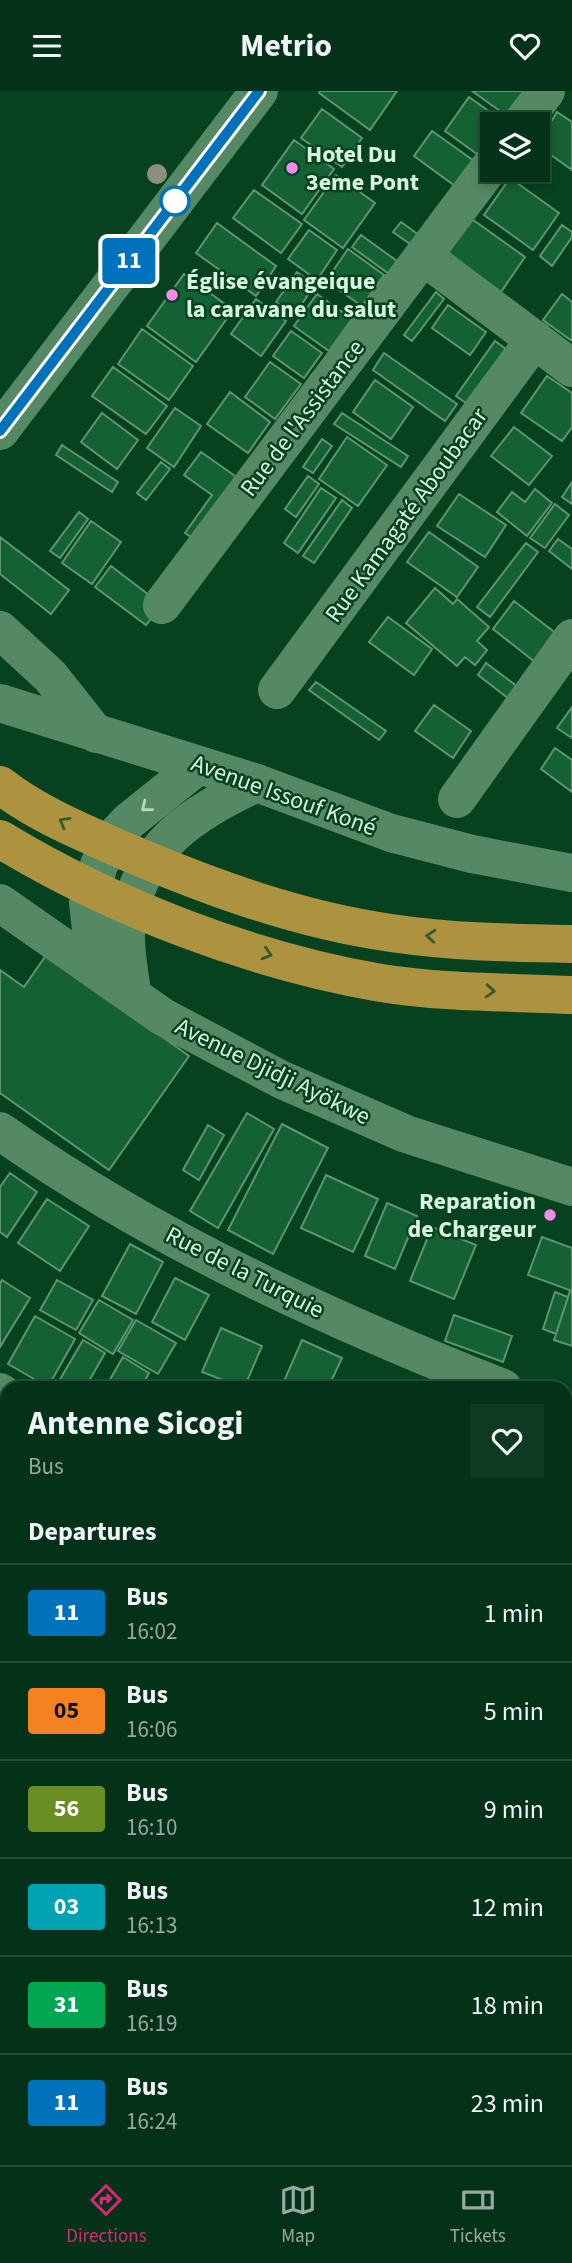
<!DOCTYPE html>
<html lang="en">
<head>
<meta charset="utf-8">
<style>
	:root { --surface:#043218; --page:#0d3a21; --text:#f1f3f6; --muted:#97aaa2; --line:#254d37; --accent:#db2777 }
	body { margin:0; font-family:"Source Sans 3",sans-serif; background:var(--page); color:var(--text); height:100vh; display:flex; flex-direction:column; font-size:26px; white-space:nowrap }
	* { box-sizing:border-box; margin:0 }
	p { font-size:23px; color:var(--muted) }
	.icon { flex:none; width:38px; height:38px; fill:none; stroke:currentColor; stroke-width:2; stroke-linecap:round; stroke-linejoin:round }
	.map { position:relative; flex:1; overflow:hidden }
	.sheet { position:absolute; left:0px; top:1290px; width:572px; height:786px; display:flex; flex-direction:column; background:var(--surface); border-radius:21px 21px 0 0; box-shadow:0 4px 10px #0003,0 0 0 2px var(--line) }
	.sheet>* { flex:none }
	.badge { padding:0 14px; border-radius:5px; font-size:24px; line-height:46px }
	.buttons { position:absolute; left:480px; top:21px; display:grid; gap:14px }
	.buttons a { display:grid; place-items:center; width:70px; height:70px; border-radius:0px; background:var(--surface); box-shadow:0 4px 10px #0003,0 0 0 2px var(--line); font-size:35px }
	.map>.badge { position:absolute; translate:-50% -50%; box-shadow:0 0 0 4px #fff }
	h2 { padding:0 28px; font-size:26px; line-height:63px }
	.round { display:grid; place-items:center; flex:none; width:74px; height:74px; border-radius:0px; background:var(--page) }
	.headline { display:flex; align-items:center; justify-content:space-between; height:119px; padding:0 28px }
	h1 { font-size:33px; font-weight:700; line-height:52px }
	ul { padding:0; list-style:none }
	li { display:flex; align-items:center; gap:21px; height:98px; padding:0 28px; border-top:2px solid var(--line) }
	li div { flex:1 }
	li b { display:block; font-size:26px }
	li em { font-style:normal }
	li .badge { min-width:77px; font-weight:700; text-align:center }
	header { display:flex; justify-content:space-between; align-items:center; height:91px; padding:0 28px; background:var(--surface); font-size:32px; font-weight:700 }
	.menu { display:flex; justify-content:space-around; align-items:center; height:98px; border-top:2px solid var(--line); background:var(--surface); font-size:19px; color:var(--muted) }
	.menu a { display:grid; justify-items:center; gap:4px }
	.menu .on { color:var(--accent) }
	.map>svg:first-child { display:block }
	.built { fill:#064c25 }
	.building { fill:#146234; stroke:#5e946e; stroke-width:2 }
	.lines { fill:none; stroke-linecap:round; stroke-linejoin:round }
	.minor { stroke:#548963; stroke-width:38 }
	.highway { stroke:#ad9340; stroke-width:38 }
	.tree { fill:#8d8f7a }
	.oneway { stroke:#b7d9bf }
	.oneway2 { stroke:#385a2a }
	.line-casing { stroke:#fff; stroke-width:16 }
	.line { stroke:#0072bc; stroke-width:10 }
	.poi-dot { fill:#f888e9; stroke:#064220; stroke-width:2.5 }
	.stop-dot { fill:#fff; stroke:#0072bc; stroke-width:3.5 }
	.labels { text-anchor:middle; stroke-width:5; stroke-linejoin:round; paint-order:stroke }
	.poi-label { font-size:24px; font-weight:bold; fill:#d8f4de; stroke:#064220; text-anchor:start }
	.street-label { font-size:24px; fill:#d8f4de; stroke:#064220 }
</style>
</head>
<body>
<header><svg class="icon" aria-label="menu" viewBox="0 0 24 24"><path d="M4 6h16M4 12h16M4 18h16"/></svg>Metrio<svg class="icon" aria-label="heart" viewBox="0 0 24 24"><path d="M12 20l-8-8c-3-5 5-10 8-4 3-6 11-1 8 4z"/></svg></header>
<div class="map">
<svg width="572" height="2074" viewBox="0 0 572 2074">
	<rect width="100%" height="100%" fill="#064220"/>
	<path class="built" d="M565 1910 572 1912V2074H310L311 2068H565Z"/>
	<path class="building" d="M320 0H397L370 39 319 2Z
		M472 0H527L514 30Z
		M469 6 507 33H492L491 73 445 40Z
		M322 18 362 47 342 76 301 47Z
		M557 21 572 31V79L537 54Z
		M432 40 484 77 466 103 414 65Z
		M294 49 334 78 302 123 262 94Z
		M336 84 375 112 343 157 304 129Z
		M510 87 559 122 533 159 484 124Z
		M254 99 302 133 281 162 233 127Z
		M469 126 525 166 501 201 444 160Z
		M401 131 430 152 423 162 393 141Z
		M217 132 276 175 256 205 196 162Z
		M562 134 572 141V146L552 175 540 165Z
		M309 139 337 159 317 189 288 168Z
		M361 144 408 178 400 191 352 156Z
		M348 158 384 184 362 215 326 190Z
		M297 181 315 194 294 224 276 211Z
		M184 183 233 219 196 271 147 235Z
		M436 201 444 208 412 250 404 244Z
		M317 203 352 228 329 260 294 235Z
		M562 203 572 211V250L543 229Z
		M256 208 286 230 261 265 231 243Z
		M448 214 486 241 470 264 432 237Z
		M142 238 193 275 169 309 118 273Z
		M291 240 322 262 304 287 273 265Z
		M495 250 518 267 479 321 456 305Z
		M384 262 457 313 445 330 373 279Z
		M270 271 301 293 275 328 245 306Z
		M113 276 167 315 146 343 92 305Z
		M547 285 572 302V336L562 350 521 322Z
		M375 289 413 316 391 348 353 321Z
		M230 301 270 331 248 362 207 333Z
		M175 317 201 335 174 376 147 357Z
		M102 322 138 349 117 378 81 351Z
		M342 322 408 365 401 376 334 333Z
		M514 336 552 365 529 394 491 365Z
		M347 346 387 374 358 415 319 388Z
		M322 348 332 355 313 382 303 376Z
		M62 354 118 391 112 401 56 364Z
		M201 361 245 392 203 454 185 442 212 404 184 384Z
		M161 371 170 378 146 409 137 402Z
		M308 385 319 393 296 426 285 418Z
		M572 391V413L562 406Z
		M321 397 336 407 298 462 284 452Z
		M535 398 552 412 527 445 497 421 512 401 525 411Z
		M459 403 506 434 485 466 437 435Z
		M342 409 352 417 314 472 303 465Z
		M555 413 569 424 545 457 530 447Z
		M79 421 88 428 60 467 50 460Z
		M91 430 121 451 92 493 62 472Z
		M429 441 478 476 457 506 407 471Z
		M0 446 69 499 51 523 0 483Z
		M558 448 572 458V478L549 460Z
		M526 452 538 461 490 526 477 516Z
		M111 475 162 514 146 534 95 496Z
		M435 497 453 513 457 508 489 536 477 550 487 559 475 574 465 566 457 575 406 532Z
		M514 510 562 547 540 575 493 538Z
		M388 526 432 558 414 584 369 551Z
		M486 572 522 599 513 611 478 584Z
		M316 591 386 640 379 649 309 599Z
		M434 614 471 640 453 667 415 640Z
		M572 616V647L557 637Z
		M555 657 572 669V701L541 678Z
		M47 863 189 965 109 1079 0 1002V879L24 896Z
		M247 1022 274 1038 218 1137 190 1120Z
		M282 1033 328 1057 273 1163 228 1139Z
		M208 1034 224 1044 199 1089 183 1079Z
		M10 1082 37 1101 7 1146 0 1141V1096Z
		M326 1084 378 1108 353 1161 301 1137Z
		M47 1108 89 1135 60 1180 18 1152Z
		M387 1112 417 1125 395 1178 365 1165Z
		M432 1136 476 1154 454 1208 410 1190Z
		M542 1146 572 1157V1200L528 1184Z
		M130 1153 163 1171 136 1223 102 1205Z
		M175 1187 209 1204 185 1249 152 1231Z
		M2 1189 30 1207 0 1256V1193Z
		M57 1189 93 1209 76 1239 40 1219Z
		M570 1200 572 1201V1255L554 1249Z
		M555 1201 568 1206 556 1243 543 1238Z
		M99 1209 133 1229 113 1263 79 1242Z
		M454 1224 512 1245 503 1271 445 1250Z
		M35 1225 75 1248 48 1296 8 1273Z
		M136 1229 176 1252 158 1283 118 1260Z
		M221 1237 262 1255 244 1297 202 1281Z
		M83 1249 105 1262 85 1297H55Z
		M302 1249 342 1267 328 1297H281Z
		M123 1266 149 1282 141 1297H105Z
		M7 1329V1382L0 1378V1343Z
		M0 1397 7 1400V1431L3 1438 0 1436Z
		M0 1438 7 1441V1506L0 1503Z
		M565 1525 572 1528V1558L569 1567 565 1566Z
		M0 1558 7 1563V1569L0 1580Z
		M0 1650 7 1653V1685L0 1682Z
		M565 1679 572 1682V1700L565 1718Z
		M572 1717V1809L565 1807V1736Z
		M0 1758 7 1761V1801L0 1798Z
		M0 1803 7 1806V1836L3 1846 0 1844Z
		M0 1859 7 1862V1909L0 1906Z
		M565 1915 572 1917V1967L565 1965Z
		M0 1965 7 1969V2022L0 2036Z
		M59 2068H67L71 2074H51Z"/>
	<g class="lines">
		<path class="minor" d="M521 33 546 0
			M423 165 572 277
			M0 340 259 0
			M162 514 492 73
			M0 539 50 585 96 643
			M277 599 535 248
			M0 612 257 692 391 742 472 763 572 782
			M457 708 572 547
			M0 812 163 926 282 989 406 1043 572 1096
			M95 877 88 811 99 774 112 748 129 730 199 674
			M132 903C130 881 123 854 127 833 141 754 190 724 257 692
			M0 1040C155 1149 328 1228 503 1297
			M0 1301 7 1306
			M0 1530 7 1533
			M0 1708 7 1711
			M565 1840 572 1842
			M565 1878 572 1881
			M0 1947 7 1950
			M0 2047 7 2043"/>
		<path class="highway" d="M0 694C37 723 84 742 127 761 212 797 299 829 391 842 451 851 512 852 572 853
			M0 748C112 816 252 870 381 892 443 902 509 901 572 904"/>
	</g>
	<circle class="tree" cx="157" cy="83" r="10"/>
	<defs><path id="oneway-chevron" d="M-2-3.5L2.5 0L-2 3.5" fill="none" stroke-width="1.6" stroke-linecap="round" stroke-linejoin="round" transform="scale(1.75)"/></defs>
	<use class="oneway" href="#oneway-chevron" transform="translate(146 716) rotate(141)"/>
	<g class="oneway2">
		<use href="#oneway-chevron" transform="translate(64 731) rotate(-150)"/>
		<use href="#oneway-chevron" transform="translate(431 845) rotate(-175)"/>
		<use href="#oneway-chevron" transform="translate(267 863) rotate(17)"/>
		<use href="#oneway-chevron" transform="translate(490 900) rotate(4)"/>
	</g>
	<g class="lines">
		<g class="line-casing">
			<path id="line" d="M0 340 259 0"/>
		</g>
		<use href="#line" class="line"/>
	</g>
	<g class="poi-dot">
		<circle cx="292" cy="77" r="7"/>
		<circle cx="172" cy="204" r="7"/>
		<circle cx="550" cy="1124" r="7"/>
	</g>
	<circle class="stop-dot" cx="175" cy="110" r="14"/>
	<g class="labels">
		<g class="poi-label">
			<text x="306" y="71">Hotel Du<tspan x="306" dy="28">3eme Pont</tspan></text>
			<text x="186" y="198">Église évangeique<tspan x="186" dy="28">la caravane du salut</tspan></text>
			<text x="536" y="1118" text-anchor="end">Reparation<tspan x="536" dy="28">de Chargeur</tspan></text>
		</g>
		<g class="street-label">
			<text transform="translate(302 327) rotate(-53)" y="8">Rue de l'Assistance</text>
			<text transform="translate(406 424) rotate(-54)" y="8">Rue Kamagaté Aboubacar</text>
			<text transform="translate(284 704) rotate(20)" y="8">Avenue Issouf Koné</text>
			<text transform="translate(273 980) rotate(26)" y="8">Avenue Djidji Ayökwe</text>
			<text transform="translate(245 1181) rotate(27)" y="8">Rue de la Turquie</text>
		</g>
	</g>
</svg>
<div class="buttons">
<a><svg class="icon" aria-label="layers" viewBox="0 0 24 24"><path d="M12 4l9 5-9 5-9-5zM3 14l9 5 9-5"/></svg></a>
</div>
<b class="badge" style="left:129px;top:170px;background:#0072bc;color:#fff">11</b>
<section class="sheet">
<div class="headline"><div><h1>Antenne Sicogi</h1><p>Bus</p></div><a class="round"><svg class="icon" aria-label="heart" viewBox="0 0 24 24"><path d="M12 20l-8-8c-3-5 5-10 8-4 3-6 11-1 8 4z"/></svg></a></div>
<h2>Departures</h2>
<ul>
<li><span class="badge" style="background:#0072bc;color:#fff">11</span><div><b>Bus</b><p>16:02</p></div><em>1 min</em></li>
<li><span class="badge" style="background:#f58220;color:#111">05</span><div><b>Bus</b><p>16:06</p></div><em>5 min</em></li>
<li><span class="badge" style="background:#6b8e23;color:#fff">56</span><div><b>Bus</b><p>16:10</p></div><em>9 min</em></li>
<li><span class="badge" style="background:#00a3b4;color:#fff">03</span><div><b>Bus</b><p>16:13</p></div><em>12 min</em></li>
<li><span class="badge" style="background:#00a651;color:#fff">31</span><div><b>Bus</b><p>16:19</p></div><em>18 min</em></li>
<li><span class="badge" style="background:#0072bc;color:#fff">11</span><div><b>Bus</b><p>16:24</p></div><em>23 min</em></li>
</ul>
</section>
</div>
<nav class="menu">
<a class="on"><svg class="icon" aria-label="directions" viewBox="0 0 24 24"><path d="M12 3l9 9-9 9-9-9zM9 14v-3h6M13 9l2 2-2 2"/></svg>Directions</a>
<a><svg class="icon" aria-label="map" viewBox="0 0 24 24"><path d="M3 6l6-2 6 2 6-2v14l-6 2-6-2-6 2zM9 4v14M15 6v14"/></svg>Map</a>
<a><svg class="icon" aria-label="tickets" viewBox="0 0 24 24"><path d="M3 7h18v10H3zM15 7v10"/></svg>Tickets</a>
</nav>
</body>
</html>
